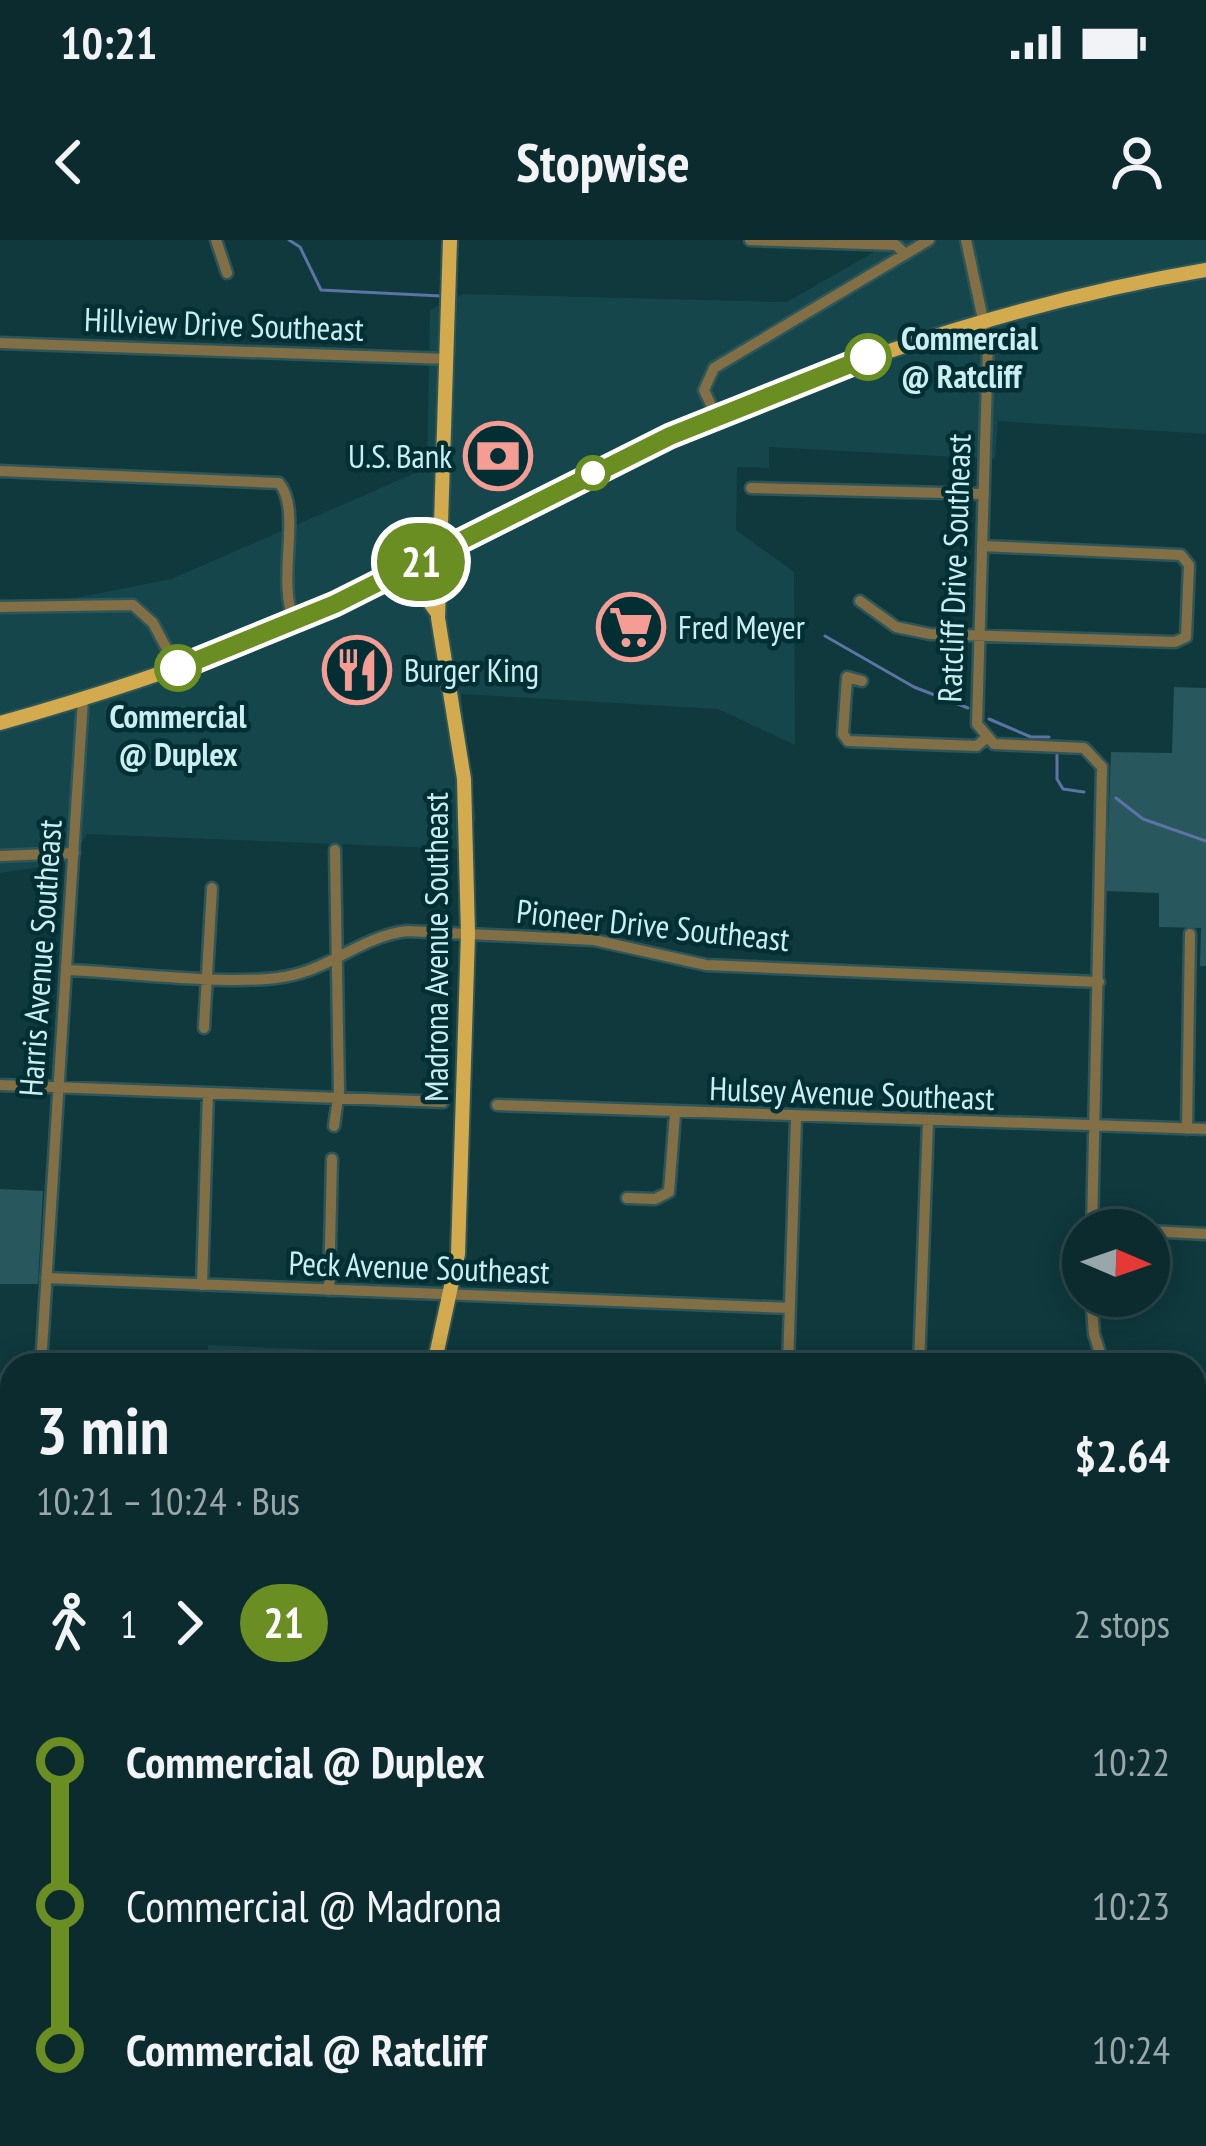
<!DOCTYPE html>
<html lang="en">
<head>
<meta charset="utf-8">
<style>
	:root { --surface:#0b2b2e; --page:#143336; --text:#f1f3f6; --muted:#9aa7aa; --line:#2b474a }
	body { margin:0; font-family:"PT Sans Narrow",sans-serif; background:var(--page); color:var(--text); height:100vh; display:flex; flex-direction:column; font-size:45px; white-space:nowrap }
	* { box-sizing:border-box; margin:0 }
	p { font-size:39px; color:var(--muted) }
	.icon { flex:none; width:66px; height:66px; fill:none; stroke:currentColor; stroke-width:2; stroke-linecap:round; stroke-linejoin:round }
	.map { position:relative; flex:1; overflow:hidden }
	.sheet { position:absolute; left:0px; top:1113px; width:1206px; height:795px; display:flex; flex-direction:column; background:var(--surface); border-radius:36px 36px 0 0; box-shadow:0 6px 30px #0003,0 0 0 3px var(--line) }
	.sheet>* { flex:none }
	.badge { padding:0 24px; border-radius:39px; font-size:42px; line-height:78px }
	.needle { width:78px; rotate:92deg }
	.fabs { position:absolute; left:1062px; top:969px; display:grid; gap:24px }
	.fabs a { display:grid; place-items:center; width:108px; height:108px; border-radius:50%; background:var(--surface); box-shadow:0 6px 30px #0003,0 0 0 3px var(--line); font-size:60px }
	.map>.badge { position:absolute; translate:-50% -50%; box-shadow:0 0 0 6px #fff }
	.legs { display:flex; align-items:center; gap:18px; height:132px; padding:0 36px; font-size:39px }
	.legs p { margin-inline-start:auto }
	.headline { display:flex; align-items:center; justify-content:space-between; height:204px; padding:0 36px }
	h1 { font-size:66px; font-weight:700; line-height:90px }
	ul { padding:0 36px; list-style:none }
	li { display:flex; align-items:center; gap:42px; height:144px; font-size:45px }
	li i { display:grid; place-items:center; width:18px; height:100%; margin:0 15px; background:currentColor }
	li i::after { content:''; width:30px; height:30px; margin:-15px; border:9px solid; border-radius:50%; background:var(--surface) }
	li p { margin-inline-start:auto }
	li:first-child i { background:linear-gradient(#0000 50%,currentColor 0) }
	li:last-child i { background:linear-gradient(currentColor 50%,#0000 0) }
	.status { display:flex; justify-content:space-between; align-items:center; height:84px; padding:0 60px; background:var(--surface); direction:ltr }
	.status svg { height:33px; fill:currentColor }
	header { display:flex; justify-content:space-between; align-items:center; height:156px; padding:0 36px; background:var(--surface); font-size:54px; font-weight:700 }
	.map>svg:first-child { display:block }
	.built { fill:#14464b }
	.green { fill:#28585e }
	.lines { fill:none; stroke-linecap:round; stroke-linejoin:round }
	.stream { stroke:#5c73a4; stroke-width:3 }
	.minor-casing { stroke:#2d565a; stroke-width:15 }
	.major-casing { stroke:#2d565a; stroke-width:18 }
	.minor { stroke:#836f45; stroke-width:10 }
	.major { stroke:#d3aa4d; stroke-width:14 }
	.line-1-casing { stroke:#fff; stroke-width:27 }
	.line-1 { stroke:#6b8e23; stroke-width:18 }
	.stop-1-dot { fill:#fff; stroke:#6b8e23; stroke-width:6 }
	.labels { text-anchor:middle; stroke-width:9; stroke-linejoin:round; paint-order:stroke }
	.street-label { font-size:33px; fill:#caeef2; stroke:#022f33 }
	.stop-label { font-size:33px; font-weight:bold; fill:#caeef2; stroke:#022f33; text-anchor:start }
	.poi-label { font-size:33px; fill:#caeef2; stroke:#022f33; text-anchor:start }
</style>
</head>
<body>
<div class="status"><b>10:21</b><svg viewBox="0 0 49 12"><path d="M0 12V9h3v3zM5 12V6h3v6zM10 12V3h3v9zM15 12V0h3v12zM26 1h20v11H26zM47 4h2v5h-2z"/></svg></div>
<header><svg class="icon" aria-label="back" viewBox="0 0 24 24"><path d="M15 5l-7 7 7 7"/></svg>Stopwise<svg class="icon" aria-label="person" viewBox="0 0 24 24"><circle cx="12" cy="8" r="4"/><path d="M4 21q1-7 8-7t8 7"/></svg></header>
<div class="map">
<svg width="1206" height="1906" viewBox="0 0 1206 1906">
	<rect width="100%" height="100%" fill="#0f393d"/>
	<path class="built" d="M895 0H1206V194L998 181 995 219 769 207V228L737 227 736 290 794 332 795 505 718 469 461 454 476 580 458 609 87 594 68 623 0 633V373L171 339 427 228 430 70 463 54 787 62Z
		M208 1105 326 1110 429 1114 425 1125H208Z
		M1206 1828V1906H1010L1011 1896H1194V1831Z"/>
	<path class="green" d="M1174 447 1206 448V726H1200L1201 688 1159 687V653L1106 651 1111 512 1172 513Z
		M0 949 43 951 38 1044H0Z"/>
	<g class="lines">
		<path class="stream" d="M289 0 300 7 321 50 441 56
			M825 396 914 447 968 468
			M989 479 1031 497H1049
			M1057 514V539L1063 549 1084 552
			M1116 558 1143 579 1206 601"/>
		<g class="minor-casing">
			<path id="minor" d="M216 0 227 33
				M750 0 896 5 905 14
				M966 0 988 103 977 484 994 504 1084 508 1102 527 1092 990
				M0 103 447 119
				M716 176 704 150 714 128 929 0
				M0 231 279 243C303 270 275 343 295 382
				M751 248 984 254
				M860 361 896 387 930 394 1175 402 1186 397 1189 325 1181 315 982 306
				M0 367 133 365 153 383 177 428
				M862 441 847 437 843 494 848 501 977 506 985 499
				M0 616 74 613
				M67 730C125 732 242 748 293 735 333 726 364 696 407 691L594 700 706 725 1099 742
				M204 788 212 648
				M0 845 443 862
				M497 865 1206 889
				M334 886 339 851 335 610
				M1187 889 1190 694
				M627 958 655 959 669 952 675 874
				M1092 988 1124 990
				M1149 991 1206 994
				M46 1038 790 1068
				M202 1045 208 853
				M329 1050 332 919
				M1091 1056 1094 1094 1104 1125
				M41 1125 83 459
				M788 1125 796 879
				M919 1125 928 882
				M1194 1280H1206
				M1194 1625 1198 1507 1206 1483
				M0 1661H12
				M0 1768H11
				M1194 1842 1206 1839
				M59 1906 60 1896
				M166 1906V1896
				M275 1906 276 1896
				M502 1906V1896
				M620 1906V1896
				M724 1906 726 1896
				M886 1906 887 1896"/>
		</g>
		<g class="major-casing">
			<path id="major" d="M386 340 421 350 438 374
				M0 483C114 451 227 414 334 364 439 316 538 255 643 208 824 127 1010 63 1206 30
				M434 1125 458 1014 468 694 464 539 438 378 450 0
				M0 1376H12
				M1194 1405 1206 1406
				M0 1856H12
				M385 1906V1896"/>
		</g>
		<use href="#minor" class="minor"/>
		<use href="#major" class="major"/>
	</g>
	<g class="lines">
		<g class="line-1-casing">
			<path id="line-1" d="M178 428 335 364 670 196 868 117"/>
		</g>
		<use href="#line-1" class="line-1"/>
	</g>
	<defs>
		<g id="bank-ring" transform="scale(3.45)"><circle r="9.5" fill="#022f33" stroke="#f59c94" stroke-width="1.5"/><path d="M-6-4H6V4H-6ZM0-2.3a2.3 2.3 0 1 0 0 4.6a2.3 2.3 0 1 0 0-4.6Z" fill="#f59c94"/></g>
		<g id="supermarket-ring" transform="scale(3.45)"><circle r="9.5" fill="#022f33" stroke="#f59c94" stroke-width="1.5"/><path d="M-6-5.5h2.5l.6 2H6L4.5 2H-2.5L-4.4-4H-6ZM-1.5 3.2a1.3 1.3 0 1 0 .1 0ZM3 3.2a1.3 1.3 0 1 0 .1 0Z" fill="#f59c94"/></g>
		<g id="restaurant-ring" transform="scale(3.45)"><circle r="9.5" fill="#022f33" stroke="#f59c94" stroke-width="1.5"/><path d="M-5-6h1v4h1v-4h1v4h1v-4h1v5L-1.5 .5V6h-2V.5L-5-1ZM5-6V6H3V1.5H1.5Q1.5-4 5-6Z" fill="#f59c94"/></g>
	</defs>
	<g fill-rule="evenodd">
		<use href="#bank-ring" x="498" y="216"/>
		<use href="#supermarket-ring" x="631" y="387"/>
		<use href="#restaurant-ring" x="357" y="430"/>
	</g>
	<g class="stop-1-dot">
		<circle cx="868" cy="117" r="21"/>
		<circle cx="593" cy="233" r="15"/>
		<circle cx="178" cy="428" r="21"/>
	</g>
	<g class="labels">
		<g class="street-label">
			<text transform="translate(224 84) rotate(2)" y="12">Hillview Drive Southeast</text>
			<text transform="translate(954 328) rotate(-88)" y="12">Ratcliff Drive Southeast</text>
			<text transform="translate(653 685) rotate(6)" y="12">Pioneer Drive Southeast</text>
			<text transform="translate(436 707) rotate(-90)" y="12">Madrona Avenue Southeast</text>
			<text transform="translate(40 718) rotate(-86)" y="12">Harris Avenue Southeast</text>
			<text transform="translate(852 853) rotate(2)" y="12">Hulsey Avenue Southeast</text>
			<text transform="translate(419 1027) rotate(2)" y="12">Peck Avenue Southeast</text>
		</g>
		<g class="stop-label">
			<text x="901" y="110">Commercial<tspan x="901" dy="38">@ Ratcliff</tspan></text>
			<text x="178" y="488" text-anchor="middle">Commercial<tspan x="178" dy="38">@ Duplex</tspan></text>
		</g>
		<g class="poi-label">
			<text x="452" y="228" text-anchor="end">U.S. Bank</text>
			<text x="678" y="399">Fred Meyer</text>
			<text x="404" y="442">Burger King</text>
		</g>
	</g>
</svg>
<div class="fabs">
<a><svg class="needle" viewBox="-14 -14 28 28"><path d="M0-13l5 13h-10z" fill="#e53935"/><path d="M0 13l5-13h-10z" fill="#9aa7aa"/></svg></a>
</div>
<b class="badge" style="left:421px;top:322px;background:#6b8e23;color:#fff">21</b>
<section class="sheet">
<div class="headline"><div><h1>3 min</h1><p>10:21 – 10:24 · Bus</p></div><b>$2.64</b></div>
<div class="legs"><svg class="icon" aria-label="walk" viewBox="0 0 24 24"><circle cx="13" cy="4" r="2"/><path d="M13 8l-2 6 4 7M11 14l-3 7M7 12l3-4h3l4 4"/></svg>1<svg class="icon" aria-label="forward" viewBox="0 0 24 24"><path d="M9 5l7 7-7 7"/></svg><b class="badge" style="background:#6b8e23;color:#fff">21</b><p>2 stops</p></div>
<ul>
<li><i style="color:#6b8e23"></i><b>Commercial @ Duplex</b><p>10:22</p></li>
<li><i style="color:#6b8e23"></i><span>Commercial @ Madrona</span><p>10:23</p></li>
<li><i style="color:#6b8e23"></i><b>Commercial @ Ratcliff</b><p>10:24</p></li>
</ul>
</section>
</div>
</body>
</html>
